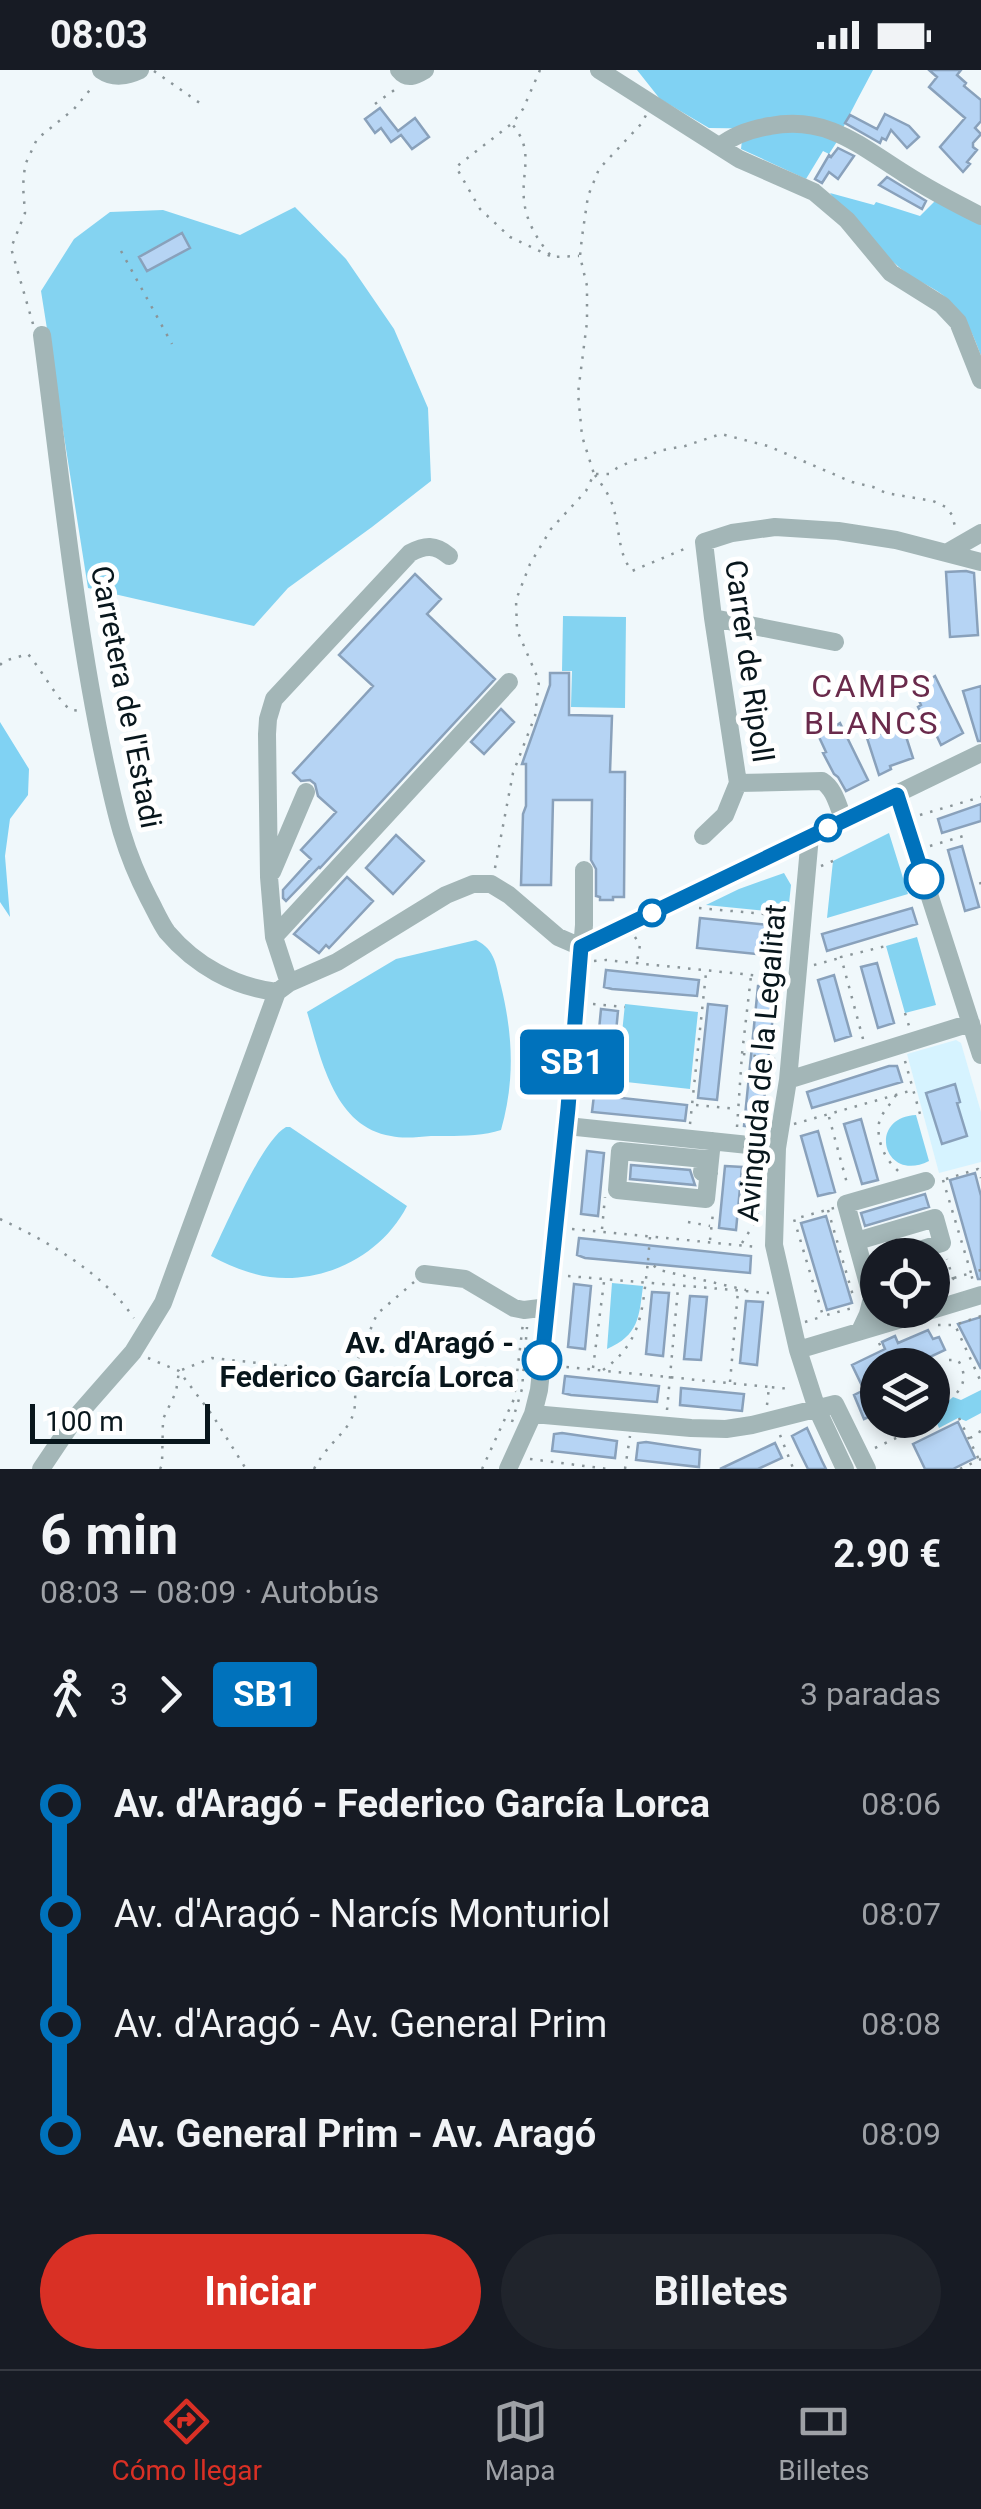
<!DOCTYPE html>
<html lang="es">
<head>
<meta charset="utf-8">
<style>
	:root { --surface:#171b24; --page:#20242c; --text:#f1f3f6; --muted:#9ea1a6; --line:#363941; --accent:#d93025 }
	body { margin:0; font-family:Roboto,sans-serif; background:var(--page); color:var(--text); height:100vh; display:flex; flex-direction:column; font-size:38px; white-space:nowrap }
	* { box-sizing:border-box; margin:0 }
	p { font-size:32px; color:var(--muted) }
	.icon { flex:none; width:55px; height:55px; fill:none; stroke:currentColor; stroke-width:2; stroke-linecap:round; stroke-linejoin:round }
	.map { position:relative; height:1399px; overflow:hidden }
	.drawer { display:flex; flex-direction:column; background:var(--surface); flex:1 }
	.drawer>* { flex:none }
	.badge { padding:0 20px; border-radius:8px; font-size:35px; line-height:65px }
	.fabs { position:absolute; left:860px; top:1168px; display:grid; gap:20px }
	.fabs a { display:grid; place-items:center; width:90px; height:90px; border-radius:50%; background:var(--surface); box-shadow:0 5px 15px #0003; font-size:50px }
	.scale { position:absolute; left:30px; bottom:25px; width:180px; box-sizing:border-box; padding-left:10px; border:5px solid #08161c; border-top:0; font-size:28px; line-height:35px; white-space:nowrap; color:#08161c; -webkit-text-stroke:8px #fff; paint-order:stroke }
	.map>.badge { position:absolute; translate:-50% -50%; box-shadow:0 0 0 5px #fff }
	.legs { display:flex; align-items:center; gap:15px; height:110px; padding:0 40px; font-size:32px }
	.legs p { margin-inline-start:auto }
	.overview { display:flex; align-items:center; justify-content:space-between; height:170px; padding:0 40px }
	h1 { font-size:55px; font-weight:700; line-height:75px }
	.action { display:flex; gap:20px; margin-top:auto; padding:20px 40px }
	.action a { flex:1; height:115px; border-radius:60px; background:var(--accent); color:#fff; font-size:40px; font-weight:700; line-height:115px; text-align:center }
	.action a+a { background:var(--page); color:var(--text) }
	ul { padding:0 40px; list-style:none }
	li { display:flex; align-items:center; gap:35px; height:110px; font-size:38px }
	li i { display:grid; place-items:center; width:15px; height:100%; margin:0 12px; background:currentColor }
	li i::after { content:''; width:25px; height:25px; margin:-12px; border:8px solid; border-radius:50%; background:var(--surface) }
	li p { margin-inline-start:auto }
	li:first-child i { background:linear-gradient(#0000 50%,currentColor 0) }
	li:last-child i { background:linear-gradient(currentColor 50%,#0000 0) }
	.status { display:flex; justify-content:space-between; align-items:center; height:70px; padding:0 50px; background:var(--surface); direction:ltr }
	.status svg { height:28px; fill:currentColor }
	.tabs { display:flex; justify-content:space-around; align-items:center; height:140px; border-top:2px solid var(--line); background:var(--surface); font-size:28px; color:var(--muted) }
	.tabs a { display:grid; justify-items:center; gap:5px }
	.tabs .selected { color:var(--accent) }
	.map>svg:first-child { display:block }
	.built { fill:#d6f3ff }
	.green { fill:#84d3f1 }
	.forest { fill:#80d2f3 }
	.building { fill:#b6d4f4; stroke:#89a1bb; stroke-width:2.5 }
	.lines { fill:none; stroke-linecap:round; stroke-linejoin:round }
	.path { stroke:#8a9599; stroke-width:2.5; stroke-dasharray:2.5 8; stroke-linecap:butt }
	.minor { stroke:#a3b6b7; stroke-width:18 }
	.line-1-casing { stroke:#fff; stroke-width:22 }
	.line-1 { stroke:#0072bc; stroke-width:15 }
	.stop-1-dot { fill:#fff; stroke:#0072bc; stroke-width:5 }
	.labels { text-anchor:middle; stroke-width:10; stroke-linejoin:round; paint-order:stroke }
	.street-label { font-size:30px; fill:#08161c; stroke:#fff }
	.stop-label { font-size:30px; font-weight:bold; fill:#08161c; stroke:#fff; text-anchor:end }
	.neighbourhood-label { font-size:32px; letter-spacing:2.5px; fill:#6a2a4b; stroke:#fff }
</style>
</head>
<body>
<div class="status"><b>08:03</b><svg viewBox="0 0 49 12"><path d="M0 12V9h3v3zM5 12V6h3v6zM10 12V3h3v9zM15 12V0h3v12zM26 1h20v11H26zM47 4h2v5h-2z"/></svg></div>
<div class="map">
<svg width="981" height="1399" viewBox="0 0 981 1399">
	<rect width="100%" height="100%" fill="#f0f8fb"/>
	<path class="built" d="M956 970 961 973 981 1042V1092L939 1103 907 984Z"/>
	<path class="green" d="M295 137 346 189 394 259 428 338 431 411 372 457 288 518 254 556 88 518 41 221 74 169 110 142 163 140 240 165Z
		M563 546 626 547 625 638 571 637 572 601H562Z
		M889 763 908 824 827 848 833 791Z
		M784 803 791 815 788 843 706 835 739 819Z
		M917 867 936 935 905 943 886 876Z
		M476 870C496 880 496 896 501 916 513 965 515 1011 501 1060 480 1067 454 1066 431 1066 418 1067 404 1069 391 1066 334 1057 321 988 307 942L396 889Z
		M625 934 698 942 690 1019 617 1011Z
		M916 1045 929 1091C884 1114 866 1048 916 1045Z
		M286 1057H290L407 1136C382 1185 325 1214 270 1207 249 1204 230 1196 211 1186 225 1158 262 1070 286 1057Z
		M612 1213 643 1216C639 1247 639 1265 607 1279Z
		M981 1320V1343L966 1351 958 1348 939 1358 933 1344 953 1327 961 1330Z"/>
	<path class="forest" d="M637 0H873C863 19 852 39 842 60L709 58 660 29Z
		M793 58 838 70 829 84 823 81 806 109 741 79 742 70Z
		M830 123 874 135 876 132 920 146 936 130 981 151V286C971 258 960 234 932 218 926 214 918 211 912 207 888 191 846 146 830 123Z
		M0 652 29 699 28 725 10 749 5 786 10 847 0 832Z"/>
	<path class="building" d="M929 0H961L957 5 966 13 964 16 981 30V51L975 58 981 64 973 73V77L977 80 967 92 970 94 963 102 940 77 965 48 929 17 937 7Z
		M380 38 398 61 415 48 429 67 412 79 401 65 391 72 381 58 375 63 365 49Z
		M885 44 909 56 919 67 907 78 891 60 886 70 882 68 880 73 845 53 850 45 877 59Z
		M838 78 854 86 838 109 829 102 822 113 815 109 829 85 831 87Z
		M887 107 926 131 922 139 879 115Z
		M182 163 190 178 147 201 139 187Z
		M966 501 974 503 978 565 950 567 946 502Z
		M415 504 441 529 427 544 495 609 320 798 319 797 286 831 283 828V820L311 789 301 780 336 742 318 726 315 714 310 710 301 711 293 703 373 616 339 585Z
		M550 603H569V645L612 646 610 702H625L624 827H613V830H600V827L596 826V799L591 790 592 730H553L551 815H521L523 744 526 736V694H522L550 615Z
		M935 606 963 663 941 675 934 660 931 661 918 637 921 635 914 620Z
		M981 616V671H978L963 621Z
		M501 639 514 652 484 684 471 672Z
		M840 653 868 710 846 721 838 707 834 704 823 683 826 682 819 667Z
		M902 654 913 688 890 696 891 699 879 705 867 668 889 661 888 658Z
		M981 734V751L942 763 938 749Z
		M396 765 424 791 393 824 366 798Z
		M962 776 979 837 965 841 948 780Z
		M347 807 373 831 329 878 326 875 319 883 294 864Z
		M912 838 917 854 827 881 822 864Z
		M700 848 780 856 777 886 697 878Z
		M877 893 894 953 878 958 861 897Z
		M606 900 699 910 697 926 612 919 604 917Z
		M834 905 851 966 835 971 818 910Z
		M758 916 775 917V926L761 1058 744 1056Z
		M708 934 727 936 717 1030 698 1028Z
		M601 939 618 941 612 1004 595 1002Z
		M889 996H897L902 1012 812 1038 807 1022Z
		M955 1014 960 1032 957 1033 967 1066 942 1074 926 1023Z
		M594 1025 687 1035 685 1051 592 1042Z
		M861 1049 878 1110 862 1114 844 1054Z
		M818 1061 835 1122 818 1126 801 1066Z
		M587 1081 604 1083 598 1146 581 1144Z
		M631 1095 690 1100 695 1115 630 1109Z
		M725 1096 742 1097 736 1160 719 1158Z
		M975 1103 981 1126V1209H978L950 1110Z
		M925 1124 929 1137 865 1156 861 1143Z
		M826 1146 852 1233 827 1240 801 1153Z
		M579 1168 751 1186 750 1203 585 1188 577 1185Z
		M574 1214 591 1216 585 1279 568 1277Z
		M652 1222 669 1223 663 1286 646 1284Z
		M690 1226 707 1227 701 1290 684 1289Z
		M746 1231 763 1232 757 1295 740 1293Z
		M981 1247V1299L958 1254Z
		M928 1260 933 1269 939 1267 945 1280 913 1295H878V1343L864 1349 854 1325 864 1320 852 1295 885 1279 882 1272 895 1266 898 1273Z
		M565 1306 659 1316 657 1332 571 1325 563 1323Z
		M681 1318 744 1324 742 1341 680 1335Z
		M958 1352 975 1388 953 1399H925L913 1374Z
		M807 1358 822 1391 826 1399H808L800 1383 792 1366Z
		M562 1363 617 1371 615 1388 552 1381 554 1364Z
		M646 1372 700 1380 699 1397 636 1390 638 1373Z
		M775 1373 782 1388 758 1399H720Z"/>
	<g class="lines">
		<path class="path" d="M540 0 523 39 512 54C535 81 521 101 524 130 526 152 538 171 552 187L579 186
			M154 1 204 36
			M375 34 397 18
			M510 55 456 97 480 139 510 167 550 186
			M121 181 172 274
			M33 254 11 178 25 143 23 116 25 95 37 69 74 39 94 15
			M596 404H609L617 398 634 390 646 388 658 381 685 376 721 364 768 376 852 412 873 417 886 423 933 431 946 437 952 445 956 460
			M595 405C602 415 611 427 614 440 620 461 618 484 632 501L689 477
			M0 595 4 591 28 584C43 602 53 623 70 640L82 641
			M920 745 981 727
			M930 776 967 765
			M821 796 833 791
			M495 798 513 703 535 646 539 611 517 560 516 530 530 494 551 459 586 421 594 404 582 366 578 323 587 252V216L580 186 582 167 588 126 599 99 642 53 646 45
			M980 812 981 815
			M699 838 786 846
			M635 867 640 875 637 892
			M594 891 606 890 781 908
			M814 895 840 888
			M593 934 625 937
			M905 943 909 956
			M863 969 841 887 886 876
			M743 984 775 989
			M905 991 920 1044 916 1045
			M586 1017 619 1021 620 1012
			M896 1025C891 1034 881 1043 879 1053 876 1073 887 1093 902 1104
			M696 1035 737 1039
			M829 1047 848 1117
			M690 1054 706 903
			M794 1054 913 1020
			M737 1057 742 984 751 906
			M946 1109 978 1099 981 1108
			M943 1110 971 1203 981 1200
			M834 1138 794 1149 823 1246 856 1237
			M828 1140 854 1229
			M0 1149C49 1172 102 1202 134 1248
			M688 1152 710 1156
			M572 1159 758 1177
			M602 1159 605 1127
			M650 1167 648 1191 659 1200 746 1220
			M710 1170 713 1143
			M742 1173 754 1154 760 1135
			M568 1206 769 1223
			M954 1208 971 1203 973 1212
			M932 1214 953 1209 947 1189
			M981 1246 955 1255 981 1312
			M805 1252 821 1247
			M938 1255H955
			M879 1273 883 1281
			M148 1288 179 1301 213 1346 246 1399
			M949 1290H958C967 1305 965 1315 953 1327
			M556 1296 769 1317
			M593 1298 604 1212
			M603 1300C644 1271 642 1237 648 1192
			M730 1312 738 1221
			M767 1335 769 1317 792 1319
			M667 1340 678 1218
			M959 1348 981 1394
			M512 1352 522 1319 527 1257
			M780 1365 793 1398
			M970 1368 979 1363 981 1359
			M875 1378 934 1350
			M530 1389 608 1399
			M160 1399 162 1395 163 1349 176 1322 179 1301 212 1288 352 1303 377 1244 414 1212
			M314 1399C336 1358 365 1361 352 1305
			M482 1399 514 1329 523 1253
			M625 1399 630 1366
			M960 1399 981 1389"/>
		<path class="minor" d="M101 0C114 9 127 6 140 0
			M399 0C407 10 415 6 425 0
			M599 0 739 89 814 122 847 150 891 203 942 235 958 252 981 310
			M720 76C735 64 751 59 770 56 827 45 860 76 905 104 930 120 955 133 981 146
			M42 265C61 408 75 552 105 693 116 744 124 781 149 829 155 840 160 852 167 862 195 895 234 917 277 922
			M948 482 981 463
			M713 548 835 572
			M738 713 822 711C835 719 838 737 844 750
			M897 725 981 985
			M703 766 725 745 738 713 713 548 704 472 732 463 775 457 838 461 896 470 981 492
			M810 766 788 1010 777 1078 774 1175 798 1280 817 1339 845 1399
			M272 802 306 722
			M274 867 509 612
			M581 877 981 683
			M289 913 274 867 269 807 267 664 268 649 274 629 410 483C425 475 435 474 449 486
			M788 1010 971 953
			M567 1056 777 1078
			M709 1103 702 1102 704 1089 620 1081 617 1120 706 1129 712 1071
			M857 1171 935 1148 942 1173 903 1185
			M424 1204 465 1209 514 1238 524 1240 548 1237
			M932 1240 981 1225
			M860 1261 868 1244 872 1228 846 1134 926 1111
			M798 1280 932 1240
			M533 1344 691 1358 726 1359 752 1355 835 1334 867 1399
			M41 1399 76 1347 133 1282 163 1233 277 922 289 913 337 892 446 825 473 814H491L509 825 558 867 581 877
			M508 1399 533 1344 539 1320 567 1056 584 855V800"/>
	</g>
	<g class="lines">
		<g class="line-1-casing">
			<path id="line-1" d="M542 1290 568 1038 581 877 897 725 924 809"/>
		</g>
		<use href="#line-1" class="line-1"/>
	</g>
	<g class="stop-1-dot">
		<circle cx="828" cy="758" r="12"/>
		<circle cx="924" cy="809" r="18"/>
		<circle cx="652" cy="843" r="12"/>
		<circle cx="542" cy="1290" r="18"/>
	</g>
	<g class="labels">
		<g class="street-label">
			<text transform="translate(749 591) rotate(82)" y="10">Carrer de Ripoll</text>
			<text transform="translate(126 627) rotate(79)" y="10">Carretera de l'Estadi</text>
			<text transform="translate(762 993) rotate(-85)" y="10">Avinguda de la Legalitat</text>
		</g>
		<g class="stop-label">
			<text x="514" y="1283">Av. d'Aragó -<tspan x="514" dy="34">Federico García Lorca</tspan></text>
		</g>
		<g class="neighbourhood-label">
			<text x="872" y="627">CAMPS<tspan x="872" dy="37">BLANCS</tspan></text>
		</g>
	</g>
</svg>
<div class="fabs">
<a><svg class="icon" aria-label="locate" viewBox="0 0 24 24"><circle cx="12" cy="12" r="6"/><path d="M12 2v4M12 18v4M2 12h4M18 12h4"/></svg></a>
<a><svg class="icon" aria-label="layers" viewBox="0 0 24 24"><path d="M12 4l9 5-9 5-9-5zM3 14l9 5 9-5"/></svg></a>
</div>
<div class="scale">100 m</div>
<b class="badge" style="left:572px;top:992px;background:#0072bc;color:#fff">SB1</b>
</div>
<section class="drawer">
<div class="overview"><div><h1>6 min</h1><p>08:03 – 08:09 · Autobús</p></div><b>2.90 €</b></div>
<div class="legs"><svg class="icon" aria-label="walk" viewBox="0 0 24 24"><circle cx="13" cy="4" r="2"/><path d="M13 8l-2 6 4 7M11 14l-3 7M7 12l3-4h3l4 4"/></svg>3<svg class="icon" aria-label="forward" viewBox="0 0 24 24"><path d="M9 5l7 7-7 7"/></svg><b class="badge" style="background:#0072bc;color:#fff">SB1</b><p>3 paradas</p></div>
<ul>
<li><i style="color:#0072bc"></i><b>Av. d'Aragó - Federico García Lorca</b><p>08:06</p></li>
<li><i style="color:#0072bc"></i><span>Av. d'Aragó - Narcís Monturiol</span><p>08:07</p></li>
<li><i style="color:#0072bc"></i><span>Av. d'Aragó - Av. General Prim</span><p>08:08</p></li>
<li><i style="color:#0072bc"></i><b>Av. General Prim - Av. Aragó</b><p>08:09</p></li>
</ul>
<div class="action"><a>Iniciar</a><a>Billetes</a></div>
</section>
<nav class="tabs">
<a class="selected"><svg class="icon" aria-label="directions" viewBox="0 0 24 24"><path d="M12 3l9 9-9 9-9-9zM9 14v-3h6M13 9l2 2-2 2"/></svg>Cómo llegar</a>
<a><svg class="icon" aria-label="map" viewBox="0 0 24 24"><path d="M3 6l6-2 6 2 6-2v14l-6 2-6-2-6 2zM9 4v14M15 6v14"/></svg>Mapa</a>
<a><svg class="icon" aria-label="tickets" viewBox="0 0 24 24"><path d="M3 7h18v10H3zM15 7v10"/></svg>Billetes</a>
</nav>
</body>
</html>
